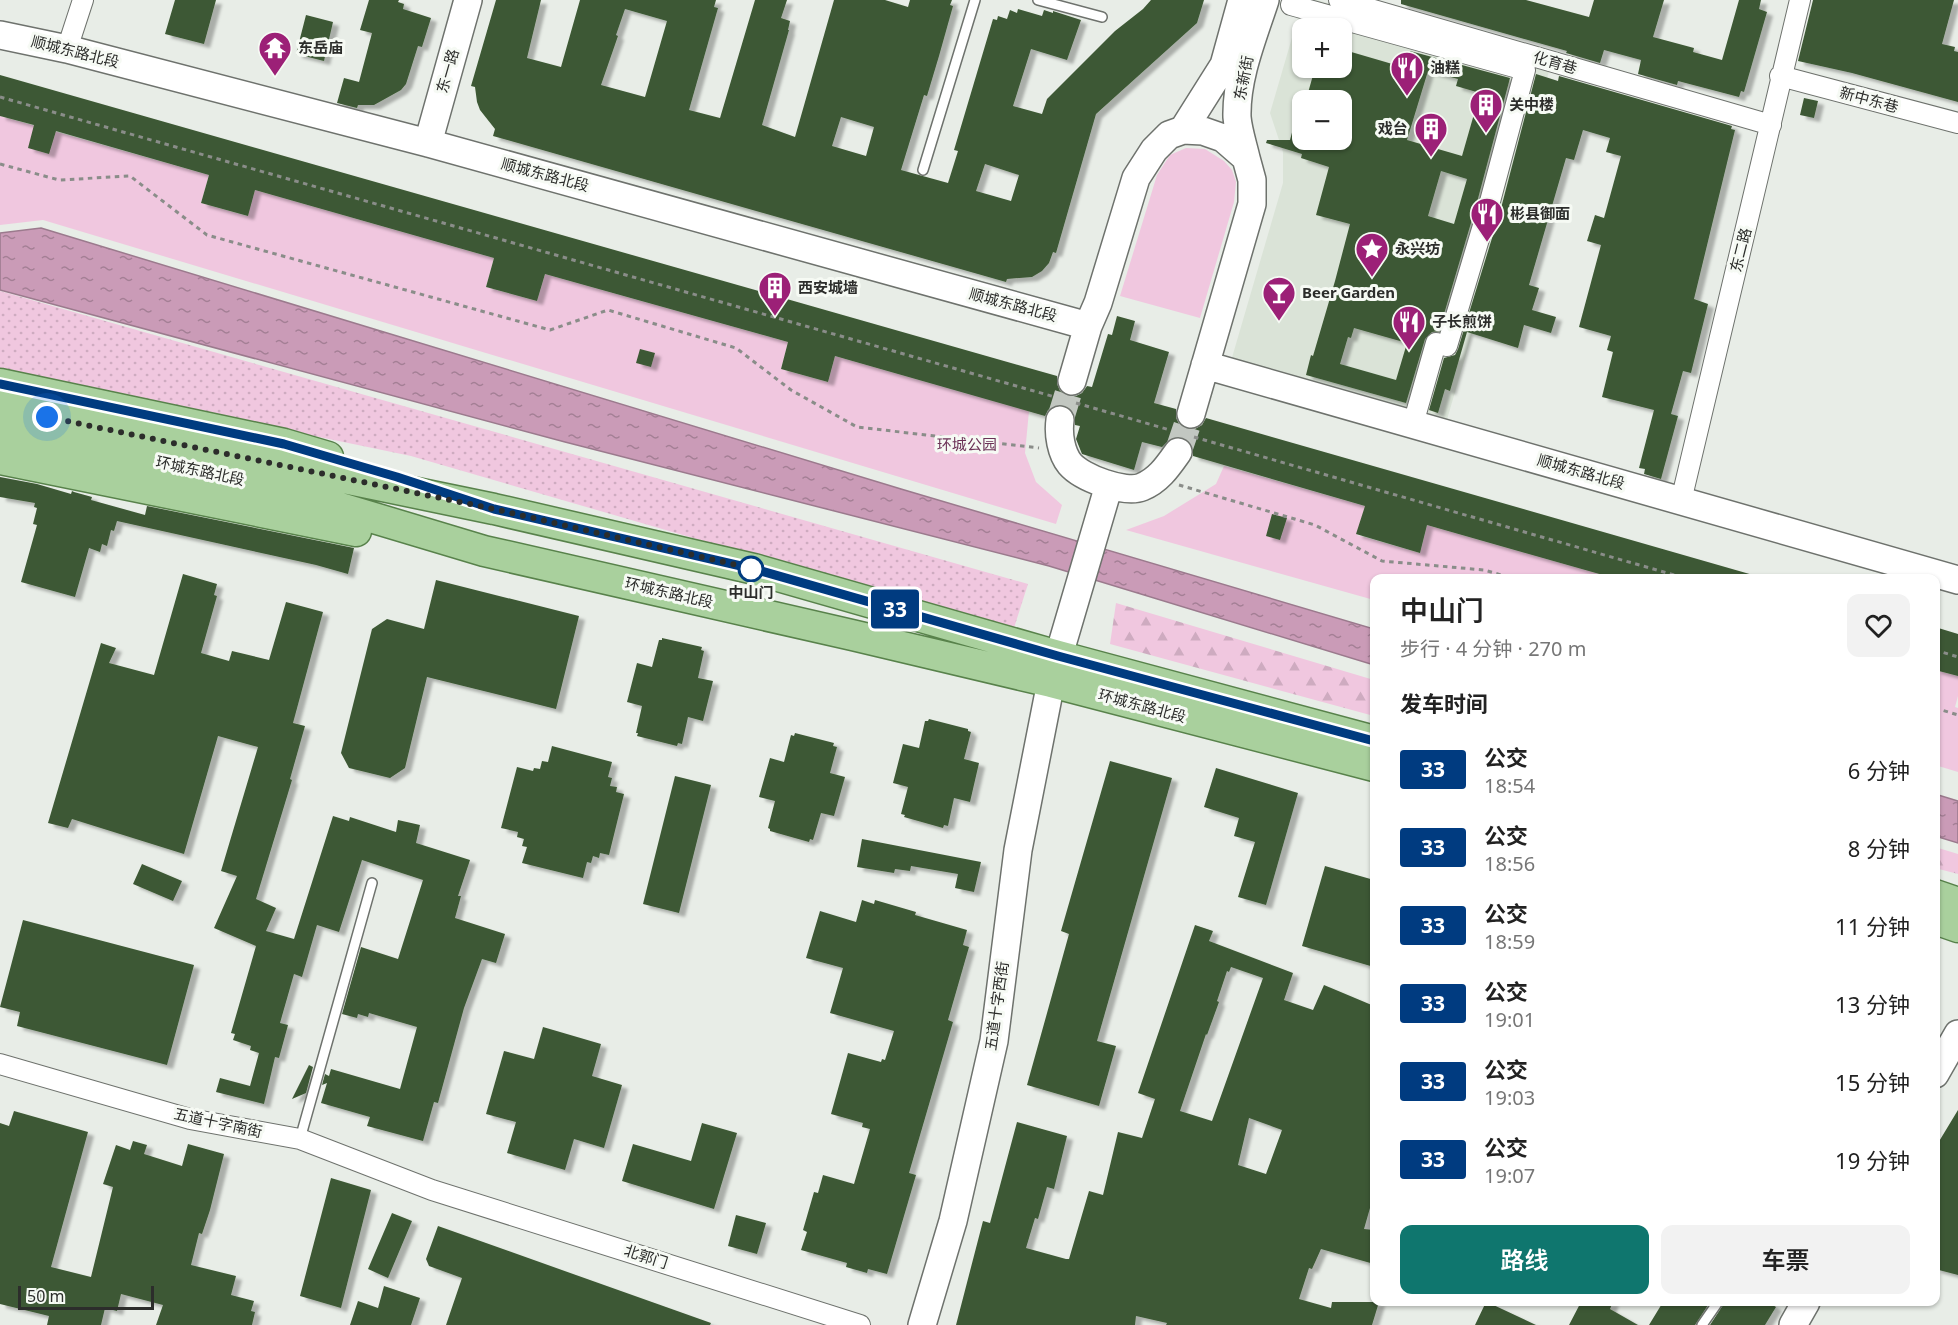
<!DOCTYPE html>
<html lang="zh">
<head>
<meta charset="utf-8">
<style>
	:root { --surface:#fff; --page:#f2f2f2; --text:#222; --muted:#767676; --accent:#0f766e }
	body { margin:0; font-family:"Noto Sans","Noto Sans SC",sans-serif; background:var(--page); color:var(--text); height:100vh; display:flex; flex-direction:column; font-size:22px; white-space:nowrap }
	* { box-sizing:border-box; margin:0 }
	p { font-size:20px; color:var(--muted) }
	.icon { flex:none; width:33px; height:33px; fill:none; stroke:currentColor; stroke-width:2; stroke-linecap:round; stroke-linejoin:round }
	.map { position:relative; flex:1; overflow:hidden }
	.drawer { position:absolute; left:1370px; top:574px; width:570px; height:732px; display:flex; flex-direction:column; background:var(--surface); border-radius:12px; box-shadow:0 2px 4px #0004 }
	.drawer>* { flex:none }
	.badge { padding:0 12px; border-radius:4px; font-size:21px; line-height:39px }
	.buttons { position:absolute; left:1292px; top:18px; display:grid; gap:12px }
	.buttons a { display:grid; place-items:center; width:60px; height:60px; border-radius:12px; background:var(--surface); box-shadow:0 2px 4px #0004; font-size:30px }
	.scale { position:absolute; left:18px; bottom:15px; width:136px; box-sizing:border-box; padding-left:6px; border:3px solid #2c2d2b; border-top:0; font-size:16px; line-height:21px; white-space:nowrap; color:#2c2d2b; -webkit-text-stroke:4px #f6faf4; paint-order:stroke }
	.you { position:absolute; width:30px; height:30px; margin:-15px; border:4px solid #fff; border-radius:50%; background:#1a73e8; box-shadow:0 0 0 9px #1a73e833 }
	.map>.badge { position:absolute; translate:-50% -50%; box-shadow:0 0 0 3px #fff }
	h2 { padding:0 30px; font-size:22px; line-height:54px }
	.round { display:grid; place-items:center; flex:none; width:63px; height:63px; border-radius:12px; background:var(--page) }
	.summary { display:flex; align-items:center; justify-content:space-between; height:102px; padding:0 30px }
	h1 { font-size:28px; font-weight:600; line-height:45px }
	.primary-button { display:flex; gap:12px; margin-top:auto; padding:12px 30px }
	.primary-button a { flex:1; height:69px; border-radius:12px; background:var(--accent); color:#fff; font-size:24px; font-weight:600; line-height:69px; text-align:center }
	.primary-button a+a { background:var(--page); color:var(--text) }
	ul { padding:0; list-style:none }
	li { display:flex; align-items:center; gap:18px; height:78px; padding:0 30px }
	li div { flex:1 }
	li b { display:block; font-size:22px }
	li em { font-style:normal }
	li .badge { min-width:66px; font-weight:700; text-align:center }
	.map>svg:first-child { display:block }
	.built { fill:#dae3d7; fill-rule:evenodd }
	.grass { fill:url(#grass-dots) }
	.forest { fill:url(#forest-firs) }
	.park { fill:#f0c7df }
	.water { fill:url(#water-ripples); stroke:#9b7a8d; stroke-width:1.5 }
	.building { fill:#3d5934; fill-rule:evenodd; filter:url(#shadow) }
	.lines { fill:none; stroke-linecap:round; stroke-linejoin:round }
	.secondary-tunnel { stroke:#c2c7c1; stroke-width:27; stroke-dasharray:27 14; stroke-linecap:butt }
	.lane-casing { stroke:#6e726d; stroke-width:12 }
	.street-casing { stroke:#6e726d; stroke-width:22 }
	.secondary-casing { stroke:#6e726d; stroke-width:30 }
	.primary-casing { stroke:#58824b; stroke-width:33 }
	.path { stroke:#8a8d89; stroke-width:3; stroke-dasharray:4.5 4.5; stroke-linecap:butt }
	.lane { stroke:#fff; stroke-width:9 }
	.street { stroke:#fff; stroke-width:20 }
	.secondary { stroke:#fff; stroke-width:27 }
	.primary { stroke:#a9d09d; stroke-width:30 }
	.line-casing { stroke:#fff; stroke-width:14 }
	.line { stroke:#003b80; stroke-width:9 }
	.walk { stroke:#2c2d2b; stroke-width:6; stroke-dasharray:0 10.8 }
	.stop-dot { fill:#fff; stroke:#003b80; stroke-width:3 }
	.labels { text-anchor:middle; stroke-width:6; stroke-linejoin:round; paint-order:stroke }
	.poi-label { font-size:15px; font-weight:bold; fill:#2c2d2b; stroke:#f6faf4; text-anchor:start }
	.street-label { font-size:15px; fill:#2c2d2b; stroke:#f6faf4 }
	.park-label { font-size:15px; fill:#6b3156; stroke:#f6faf4 }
	.stop-label { font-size:15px; font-weight:bold; fill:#2c2d2b; stroke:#f6faf4 }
</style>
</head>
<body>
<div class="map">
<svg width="1958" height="1325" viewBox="0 0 1958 1325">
	<defs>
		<pattern id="grass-dots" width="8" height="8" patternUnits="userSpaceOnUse" patternTransform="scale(1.5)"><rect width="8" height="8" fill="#f0c7df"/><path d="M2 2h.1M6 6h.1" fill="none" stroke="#ceabc0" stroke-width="1.8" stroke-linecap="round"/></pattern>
		<pattern id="forest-firs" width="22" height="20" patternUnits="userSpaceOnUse" patternTransform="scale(1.5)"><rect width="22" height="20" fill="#f0c7df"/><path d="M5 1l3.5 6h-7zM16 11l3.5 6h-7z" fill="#ceabc0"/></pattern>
		<pattern id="water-ripples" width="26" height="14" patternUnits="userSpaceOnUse" patternTransform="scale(1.5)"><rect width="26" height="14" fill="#ca9bb7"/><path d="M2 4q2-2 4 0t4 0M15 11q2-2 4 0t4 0" fill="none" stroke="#a47f95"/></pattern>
		<filter id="shadow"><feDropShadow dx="6" dy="4" stdDeviation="1.5" flood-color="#0004"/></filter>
	</defs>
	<rect width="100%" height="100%" fill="#e8ede7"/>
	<path class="built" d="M1303 0H1317L1550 68 1446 423 1231 361 1283 183V152L1270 113ZM1302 28H1341V68H1302ZM1302 100H1341V140H1302Z"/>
	<path class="grass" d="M0 291 1028 584 1013 631 411 456 0 371Z"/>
	<path class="forest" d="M1116 603 1374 680V716L1110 644Z
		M1935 847 1958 854V874L1935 868Z"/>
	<path class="park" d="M0 116 209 175 201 203 247 216 255 190 494 258 486 287 537 301 545 274 788 342 781 369 828 382 835 356 1029 411 1025 453 1036 482 1062 505 1056 524 43 220 0 225Z
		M1186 148 1205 149 1224 161 1232 170 1236 182 1234 202 1200 318 1120 296 1157 175 1170 155Z
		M1224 466 1365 506 1357 535 1420 553 1427 525 1617 579H1374V600L1126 530 1164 516 1216 484Z
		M1935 670 1958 676V696L1955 707 1958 708V772L1935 765Z"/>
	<path class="water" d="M41 228 901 489 1374 629V665L1049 566 565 442 0 290V233Z
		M1935 794 1958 801V843L1935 836Z"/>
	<path class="building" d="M175 0H216L204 44 165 34Z
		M369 0H399L398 2 404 4 403 9 431 18 422 47 418 46 406 84 401 90 374 105H358L357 108 337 103 344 78 359 82 372 33 360 30Z
		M496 0H541L527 58 561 67 580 0H716L714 7 718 8 689 110 720 118 755 0H787L781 18 790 21 788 30H789L762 125 795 137 834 0H885L908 7 910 0H952L950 5 953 6 939 56 927 96 924 95 901 170 948 183 958 151 954 150 993 19 997 20 998 16 1007 19 1010 10 1017 13 1018 9 1042 16 1044 10 1053 13V11L1081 20 1067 60 1031 49 1013 106 1042 114 1047 99 1115 31 1143 9 1151 0H1204L1197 23 1096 114 1056 253 1053 252 1049 263 1042 271 1032 277 1007 279 1006 282 493 136 495 129 480 110 477 102 475 87 471 86ZM625 9 667 21 645 97 601 85 618 36 616 35ZM841 117 874 127 866 156 832 146ZM985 164 1019 175 1011 201 976 191Z
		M1401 0H1526L1589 17 1594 0H1664L1653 37 1694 48 1693 52 1722 60 1739 0H1761L1759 9 1767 12 1744 92 1741 91 1739 97 1678 81 1677 85 1638 74 1641 60 1604 50 1600 63 1566 53 1567 51 1401 4Z
		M1813 0H1954L1942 44 1955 47 1954 51 1958 52V102L1852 73 1798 61Z
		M306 15 333 22 324 61 296 54Z
		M1341 49 1406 68 1410 51 1510 78 1476 206 1439 331 1432 332 1425 339 1406 403 1306 375 1311 355 1313 356 1335 281 1350 224 1316 215 1329 167 1301 158 1302 154 1266 143 1267 140H1290L1298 110 1302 111V140H1341V100H1306L1315 68H1341ZM1428 71 1458 79 1456 86 1480 93 1462 156 1407 140ZM1441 171 1467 179 1454 224 1428 216ZM1354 328 1407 343 1396 380 1340 364 1348 337 1351 338Z
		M1536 74 1558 81 1559 76 1732 126 1731 129 1735 130 1694 299 1708 304 1691 373 1683 371 1671 414 1678 416 1661 479 1644 474 1645 469 1639 468 1654 410 1602 397 1613 352 1607 350 1611 336 1579 327 1601 245 1587 241 1595 215 1604 218 1621 156 1606 152 1610 138 1583 130 1574 160 1566 158 1529 285 1539 288 1532 310 1556 317 1551 333 1524 325 1518 348 1467 332 1450 391 1445 389 1438 413 1429 410 1444 358 1455 355 1458 349 1500 212Z
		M0 75 1057 376V384L1060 391 1068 396H1076L1082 393 1087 386 1092 387 1108 334 1112 335 1117 316 1135 321 1130 340 1169 352 1154 403 1176 409V418L1179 424 1186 429H1195L1202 425 1206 418 1753 575 1752 579H1617L1427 525 1420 553 1356 534 1365 506 1193 456 1192 445 1187 439 1180 436 1171 438 1162 447 1142 442 1134 470 1082 454 1076 439 1080 426 1075 425 1074 413 1070 408 1062 404 1053 406 1048 410 1045 416 835 356 828 382 781 369 788 342 545 274 537 301 486 287 494 258 255 190 248 216 201 203 209 175 56 131 49 154 28 148 34 125 0 116Z
		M1804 98 1818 101 1814 118 1800 115Z
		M640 349 655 353 651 367 636 363Z
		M0 477 37 484 71 494 72 491 74 492 92 497 91 500 145 515 147 506 354 548 348 574 316 565 117 521 114 531 111 530 107 546 102 544 100 552 89 548 75 597 21 582 37 525 33 524 37 508 34 507 35 503 0 497Z
		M1272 514 1287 518 1280 540 1266 536Z
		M183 574 217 584 214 595 217 596 201 653 229 661 232 651 269 660 286 602 323 612 293 723 305 726 290 779 292 780 256 899 276 908 266 931 294 939 333 816 349 821 350 817 396 832 398 820 420 825 416 843 470 860 458 896H461L455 918 505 934 496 963 482 959 464 1008 438 1103 434 1102 423 1141 367 1126 370 1117 321 1103 327 1083 322 1085 325 1074 329 1076 331 1069 400 1089 417 1027 369 1013 368 1017 358 1014 357 1018 342 1014 361 947 398 959 423 880 362 860 339 932 317 925 302 977 294 974 280 1023 288 1025 279 1058 275 1057 264 1104 216 1092 220 1078 250 1086 259 1053 250 1050 251 1046 233 1040 235 1034 231 1033 256 946 214 928 237 876 221 871 258 747 218 736 184 854 72 819 68 828 48 823 101 643 116 648 109 663 154 675Z
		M436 580 579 616 556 709 427 677 405 768 390 778 349 768 341 753 372 629 387 619 424 629Z
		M1935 627 1958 634V676L1935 670Z
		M662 638 702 647 701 650 704 651 698 678 713 681 703 721 688 717 682 744 678 743 677 746 637 736 638 733H636L642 706 627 702 637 663 652 667 659 640H662Z
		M929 719 968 729V731L971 732 964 759 979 763 970 802 954 798 948 826 944 825 943 828 904 817 905 815 901 814 908 787 893 783 903 744 919 748 925 721H928Z
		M795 733 834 743 833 746 837 747 830 773 845 777 834 816 821 813 813 840 810 839 809 842 770 831V829L768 828 775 801 759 797 770 758 784 762 791 735 794 736Z
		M552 746 612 762 608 777 612 778 610 786 617 787 616 792 624 794 609 855 600 853 599 858 593 856 591 863 587 862 583 878 522 863 527 847 522 846 524 839 517 837 518 832 501 828 517 767 533 771 534 768 540 769 542 761 548 762Z
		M1110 761 1172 778 1097 1041 1116 1046 1099 1106 1027 1085 1069 934 1061 931Z
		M1216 768 1298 793 1266 905 1238 897 1255 842 1234 836 1239 818 1204 807Z
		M675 776 711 785 679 913 643 904Z
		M862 839 981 862 974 892 955 888 958 874 911 866 910 871 895 869 894 873 857 867Z
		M142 864 182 881 173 901 133 884Z
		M1325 866 1374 880V967L1302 946Z
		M862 900 874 904 875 900 916 912 915 915 967 930 963 945 969 947 948 1020 953 1022 909 1173 916 1175 887 1274 868 1269 867 1273 846 1267 847 1263 801 1250 807 1232 803 1230 814 1192 818 1193 823 1175 854 1184 870 1129 862 1127 863 1123 831 1114 848 1053 881 1062 882 1059 885 1060 894 1031 830 1013 843 968 806 958 820 911 856 922Z
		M23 920 194 965 167 1065 17 1026 20 1012 0 1007Z
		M1195 925 1213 931 1209 941 1293 973 1284 1000 1313 1010 1324 985 1374 1006V1194L1364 1229 1374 1230V1264L1321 1249 1312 1269 1309 1268 1299 1299 1331 1308 1332 1302H1379L1372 1325H1166L1167 1323 1136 1316 1135 1325H956L983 1221 990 1223 1017 1122 1067 1136 1054 1189 1047 1187 1038 1219 1035 1218 1026 1248 1066 1259H1069L1089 1191 1103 1195 1118 1132 1142 1138 1155 1099 1138 1093ZM1231 967 1263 978 1212 1121 1180 1111 1206 1034 1207 1035 1219 1002 1217 1001 1227 971 1229 972ZM1249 1118 1282 1130 1266 1174 1238 1165Z
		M543 1027 601 1044 592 1076 622 1085 604 1148 574 1139 565 1170 507 1153 516 1122 486 1114 504 1051 534 1059Z
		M309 1065 313 1067 306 1093 292 1099Z
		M1958 1110V1275L1935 1269V1148Z
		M14 1111 88 1132 51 1267 91 1277 113 1187 103 1184 116 1145 130 1150 133 1141 147 1145 144 1154 182 1166 188 1144 224 1154 210 1210 202 1234 199 1233 191 1265 236 1276 231 1295 254 1301 251 1311 255 1312 252 1325H156L163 1305 121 1294 117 1311 105 1308 101 1325H47L49 1316 0 1304V1123L9 1126Z
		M702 1123 737 1133 714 1209 622 1181 633 1144 691 1161Z
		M331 1178 371 1190 341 1308 300 1296Z
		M392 1213 412 1221 388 1278 368 1269Z
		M736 1215 766 1223 757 1254 728 1246Z
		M438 1226 711 1323 710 1325H446L462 1278 429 1266 426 1259Z
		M384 1286 420 1298 411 1325H350L358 1301 378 1308Z
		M1486 1302H1487L1536 1325H1475Z
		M1581 1302H1613L1610 1309 1638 1325H1569Z
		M1663 1302H1710L1695 1325H1649Z
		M1725 1302H1768L1776 1307 1765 1325H1710Z"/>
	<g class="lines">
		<path class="secondary-tunnel" d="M1060 420 1072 381
			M1178 452 1191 414"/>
		<g class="lane-casing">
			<path id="lane" d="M1038 0 1102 17
				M923 170 975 0
				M300 1139 372 883
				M1702 1325 1718 1302"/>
		</g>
		<g class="street-casing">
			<path id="street" d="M1339 0 1771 125
				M1291 5 1525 70 1488 209 1447 346 1436 343 1413 424
				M67 49 83 0
				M1780 76 1958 123
				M1681 501 1800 0
				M0 1064 190 1119 300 1139 432 1190 860 1325"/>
		</g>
		<g class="secondary-casing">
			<path id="secondary" d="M0 35 67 49 428 143 1088 326
				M1183 130 1224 65 1242 0
				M428 143 468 0
				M1246 158C1243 145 1238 130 1237 117 1236 77 1253 37 1265 0
				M1205 365 1958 580
				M1072 381 1088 326 1098 303 1136 178 1154 150 1169 135 1183 130 1203 131 1223 138 1246 158 1252 180V204L1191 414
				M1060 420C1058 434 1061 453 1070 464 1082 478 1125 494 1142 487 1159 480 1168 466 1178 452
				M1935 1074 1958 1034
				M922 1325 953 1221 994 1041 1018 850 1051 682 1109 485
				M1793 1325 1806 1302"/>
		</g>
		<g class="primary-casing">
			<path id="primary" d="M0 384 284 444 328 457
				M0 407 494 509 754 569 1058 656 1374 741
				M0 430 237 477 484 551 852 635 1051 682 1374 766
				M0 459 356 531
				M1935 895 1958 903
				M1935 919 1958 927"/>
		</g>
		<path class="path" d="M0 97 1055 397
			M0 164 59 180 130 176 207 235 550 330 608 310 736 348 791 390 857 427 1039 448
			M1076 403 1170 430
			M1194 437 1688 579
			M1179 485 1315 525 1382 561 1484 570 1515 579
			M1935 650 1958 657
			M1935 708 1958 715"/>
		<use href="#lane" class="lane"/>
		<use href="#street" class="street"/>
		<use href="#secondary" class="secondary"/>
		<use href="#primary" class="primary"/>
	</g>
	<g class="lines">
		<g class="line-casing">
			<path id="line" d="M0 384 284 444 397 477 494 509 754 569 1058 656 1374 741"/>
		</g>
		<use href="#line" class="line"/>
		<path class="walk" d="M47 417 494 509 754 569H751"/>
	</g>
	<defs>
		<g id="temple-pin" transform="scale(1.725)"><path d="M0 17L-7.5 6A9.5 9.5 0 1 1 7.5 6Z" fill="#9c2077" stroke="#f6faf4"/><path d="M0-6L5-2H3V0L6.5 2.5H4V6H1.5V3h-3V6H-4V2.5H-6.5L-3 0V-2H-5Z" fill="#fff"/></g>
		<g id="restaurant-pin" transform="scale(1.725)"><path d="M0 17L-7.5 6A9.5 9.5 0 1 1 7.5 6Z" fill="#9c2077" stroke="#f6faf4"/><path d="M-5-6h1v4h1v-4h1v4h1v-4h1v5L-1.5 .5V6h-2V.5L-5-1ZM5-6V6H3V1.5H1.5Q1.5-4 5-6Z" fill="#fff"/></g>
		<g id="building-pin" transform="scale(1.725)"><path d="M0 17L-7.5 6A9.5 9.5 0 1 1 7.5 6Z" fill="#9c2077" stroke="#f6faf4"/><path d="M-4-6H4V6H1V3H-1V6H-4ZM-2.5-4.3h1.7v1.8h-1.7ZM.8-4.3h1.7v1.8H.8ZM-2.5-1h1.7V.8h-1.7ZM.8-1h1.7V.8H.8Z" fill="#fff"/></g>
		<g id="sight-pin" transform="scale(1.725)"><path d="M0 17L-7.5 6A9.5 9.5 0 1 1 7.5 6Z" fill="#9c2077" stroke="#f6faf4"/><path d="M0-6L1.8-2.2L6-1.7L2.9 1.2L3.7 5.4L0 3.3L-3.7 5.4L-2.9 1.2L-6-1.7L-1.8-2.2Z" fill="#fff"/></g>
		<g id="bar-pin" transform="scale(1.725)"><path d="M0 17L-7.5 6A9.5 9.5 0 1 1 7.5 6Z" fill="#9c2077" stroke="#f6faf4"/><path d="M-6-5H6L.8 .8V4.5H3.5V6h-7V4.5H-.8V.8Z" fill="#fff"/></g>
	</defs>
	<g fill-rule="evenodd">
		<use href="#temple-pin" x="275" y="48"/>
		<use href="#restaurant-pin" x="1407" y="68"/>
		<use href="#building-pin" x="1486" y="105"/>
		<use href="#building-pin" x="1431" y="129"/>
		<use href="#restaurant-pin" x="1487" y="214"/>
		<use href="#sight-pin" x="1372" y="249"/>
		<use href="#building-pin" x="775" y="288"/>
		<use href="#bar-pin" x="1279" y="293"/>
		<use href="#restaurant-pin" x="1409" y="322"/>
	</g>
	<circle class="stop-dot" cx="751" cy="569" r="12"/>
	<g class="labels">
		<g class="poi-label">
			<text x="298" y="53">东岳庙</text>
			<text x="1430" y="73">油糕</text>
			<text x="1509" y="110">关中楼</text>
			<text x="1408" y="134" text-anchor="end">戏台</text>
			<text x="1510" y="219">彬县御面</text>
			<text x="1395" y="254">永兴坊</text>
			<text x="798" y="293">西安城墙</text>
			<text x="1302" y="298">Beer Garden</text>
			<text x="1432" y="327">子长煎饼</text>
		</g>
		<g class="street-label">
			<text transform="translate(75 52) rotate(14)" y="5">顺城东路北段</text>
			<text transform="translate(1555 63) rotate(16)" y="5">化育巷</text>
			<text transform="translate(448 71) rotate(-74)" y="5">东一路</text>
			<text transform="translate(1244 78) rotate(-79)" y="5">东新街</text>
			<text transform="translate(1869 100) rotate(15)" y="5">新中东巷</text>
			<text transform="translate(545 175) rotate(15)" y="5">顺城东路北段</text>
			<text transform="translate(1741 250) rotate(-76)" y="5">东二路</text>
			<text transform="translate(1013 305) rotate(15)" y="5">顺城东路北段</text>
			<text transform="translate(200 471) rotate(12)" y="5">环城东路北段</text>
			<text transform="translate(1581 472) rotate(16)" y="5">顺城东路北段</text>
			<text transform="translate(669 593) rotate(13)" y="5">环城东路北段</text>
			<text transform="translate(1142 706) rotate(15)" y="5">环城东路北段</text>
			<text transform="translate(997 1006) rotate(-82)" y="5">五道十字西街</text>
			<text transform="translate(218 1123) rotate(12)" y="5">五道十字南街</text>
			<text transform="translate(646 1257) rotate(18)" y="5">北郭门</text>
		</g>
		<g class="park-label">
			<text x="967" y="450">环城公园</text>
		</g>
		<g class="stop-label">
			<text x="751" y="598">中山门</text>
		</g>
	</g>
</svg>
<div class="buttons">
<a>+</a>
<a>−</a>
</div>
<div class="scale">50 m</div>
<div class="you" style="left:47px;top:417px"></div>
<b class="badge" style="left:895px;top:609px;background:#003b80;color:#fff">33</b>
<section class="drawer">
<div class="summary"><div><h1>中山门</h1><p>步行 · 4 分钟 · 270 m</p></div><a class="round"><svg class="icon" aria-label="heart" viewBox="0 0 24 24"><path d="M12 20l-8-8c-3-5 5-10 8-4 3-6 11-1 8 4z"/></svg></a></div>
<h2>发车时间</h2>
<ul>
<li><span class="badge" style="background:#003b80;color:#fff">33</span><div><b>公交</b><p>18:54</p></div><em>6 分钟</em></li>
<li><span class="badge" style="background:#003b80;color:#fff">33</span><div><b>公交</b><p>18:56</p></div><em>8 分钟</em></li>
<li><span class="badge" style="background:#003b80;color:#fff">33</span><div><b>公交</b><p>18:59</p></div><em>11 分钟</em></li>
<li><span class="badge" style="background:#003b80;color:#fff">33</span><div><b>公交</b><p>19:01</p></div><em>13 分钟</em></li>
<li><span class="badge" style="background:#003b80;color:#fff">33</span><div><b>公交</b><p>19:03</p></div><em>15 分钟</em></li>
<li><span class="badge" style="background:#003b80;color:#fff">33</span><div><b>公交</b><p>19:07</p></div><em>19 分钟</em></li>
</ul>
<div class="primary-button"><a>路线</a><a>车票</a></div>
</section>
</div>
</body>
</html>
